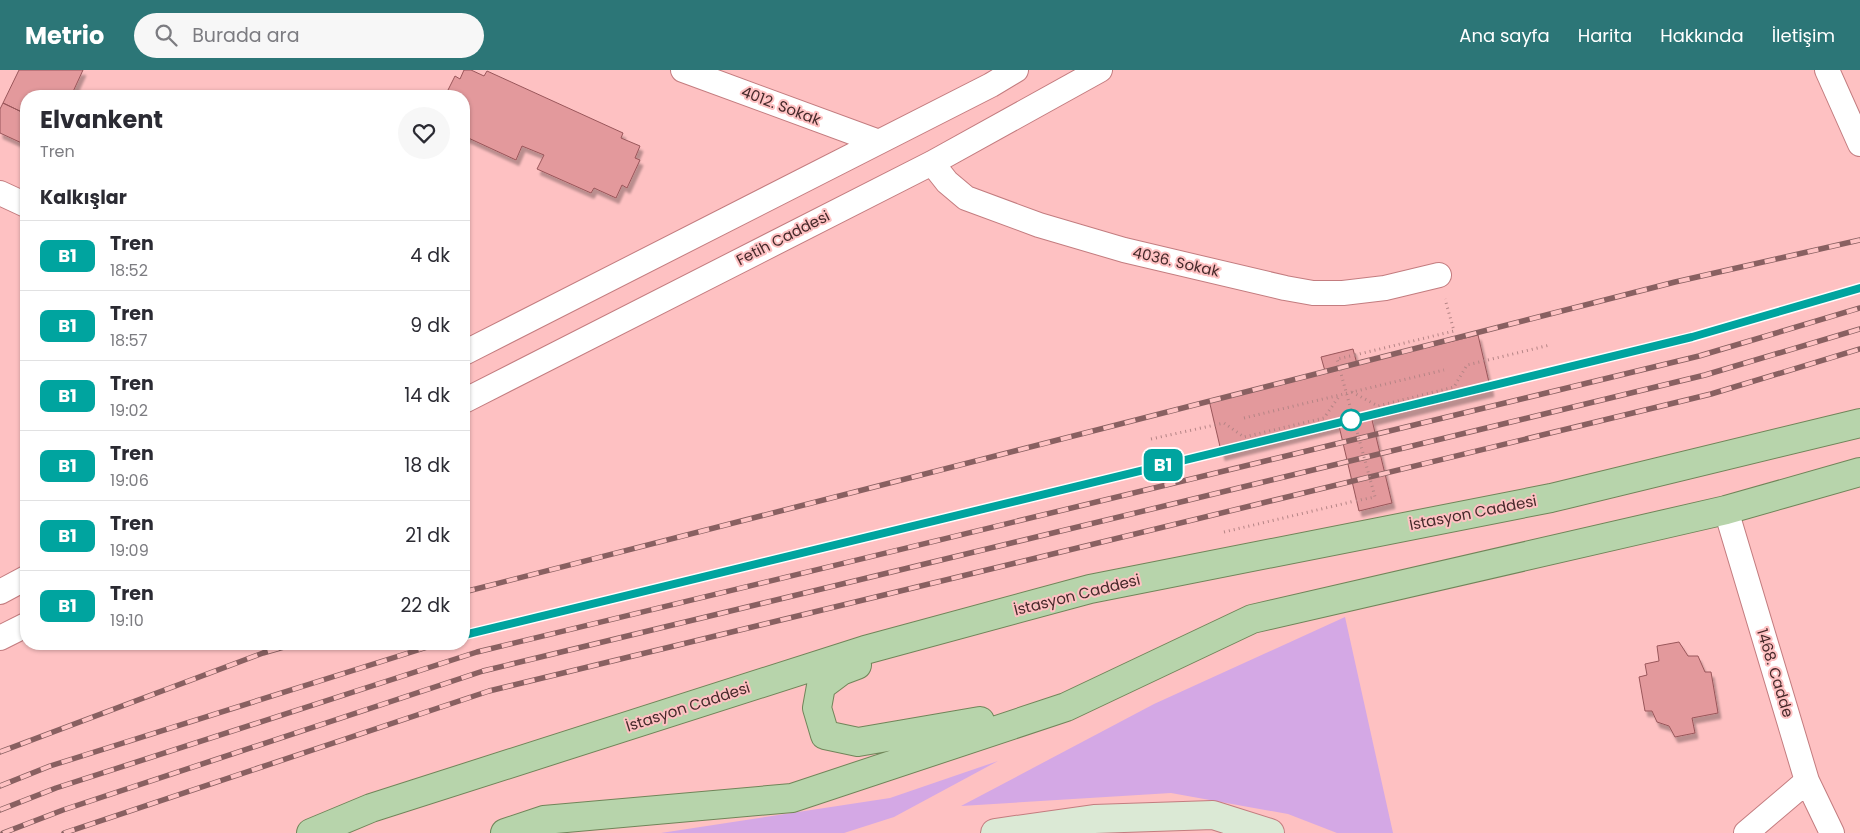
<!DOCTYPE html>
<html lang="tr">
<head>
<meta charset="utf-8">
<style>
	:root { --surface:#fff; --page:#f7f7f7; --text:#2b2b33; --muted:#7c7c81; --line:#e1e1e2; --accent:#2c7677 }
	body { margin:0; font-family:Poppins,sans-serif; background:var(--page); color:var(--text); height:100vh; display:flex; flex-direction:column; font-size:19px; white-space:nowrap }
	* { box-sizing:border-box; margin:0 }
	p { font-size:16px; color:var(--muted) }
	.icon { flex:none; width:28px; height:28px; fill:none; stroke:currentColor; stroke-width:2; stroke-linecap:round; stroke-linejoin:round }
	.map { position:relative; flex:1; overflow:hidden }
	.drawer { position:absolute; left:20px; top:20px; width:450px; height:560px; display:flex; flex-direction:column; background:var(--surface); border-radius:20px; box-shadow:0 1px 4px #0004 }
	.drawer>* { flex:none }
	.badge { padding:0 10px; border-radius:8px; font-size:18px; line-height:32px }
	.map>.badge { position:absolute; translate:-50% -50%; box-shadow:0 0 0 2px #fff }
	h2 { padding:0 20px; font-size:19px; line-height:45px }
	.round { display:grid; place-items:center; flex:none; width:52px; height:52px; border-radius:26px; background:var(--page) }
	.summary { display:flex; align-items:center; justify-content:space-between; height:85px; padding:0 20px }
	h1 { font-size:24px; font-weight:700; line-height:38px }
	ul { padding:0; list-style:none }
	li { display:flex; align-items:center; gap:15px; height:70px; padding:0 20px; border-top:1px solid var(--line) }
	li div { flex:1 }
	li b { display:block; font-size:19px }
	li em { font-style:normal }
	li .badge { min-width:55px; font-weight:700; text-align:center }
	header { display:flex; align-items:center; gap:30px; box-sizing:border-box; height:70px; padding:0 25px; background:var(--accent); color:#fff }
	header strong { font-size:24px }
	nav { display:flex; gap:28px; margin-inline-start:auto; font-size:18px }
	.search { width:350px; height:45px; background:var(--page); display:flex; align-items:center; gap:12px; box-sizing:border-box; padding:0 18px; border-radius:28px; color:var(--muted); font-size:19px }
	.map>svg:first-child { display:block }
	.green { fill:#d4a8e5 }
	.building { fill:#e3999c; stroke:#99565a; filter:url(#shadow) }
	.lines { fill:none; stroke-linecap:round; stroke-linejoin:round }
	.street-casing { stroke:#c37c7f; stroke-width:26 }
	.secondary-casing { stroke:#c37c7f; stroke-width:30 }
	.primary-casing { stroke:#708559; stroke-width:30 }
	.path { stroke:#b48485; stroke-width:3; stroke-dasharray:1 4; stroke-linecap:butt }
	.street { stroke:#fff; stroke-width:24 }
	.secondary { stroke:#dbe9d5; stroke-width:28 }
	.primary { stroke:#b7d4ab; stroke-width:28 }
	.rail-casing { stroke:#896061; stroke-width:5.5 }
	.rail { stroke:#fec1c2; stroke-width:4; stroke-dasharray:11; stroke-linecap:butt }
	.path-bridge { stroke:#b48485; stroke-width:3; stroke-dasharray:1 4; stroke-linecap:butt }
	.line-casing { stroke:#fff; stroke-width:11 }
	.line { stroke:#00a49f; stroke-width:8 }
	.stop-dot { fill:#fff; stroke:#00a49f; stroke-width:2.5 }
	.labels { text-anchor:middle; stroke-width:4; stroke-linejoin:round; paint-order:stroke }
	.street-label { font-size:15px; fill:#46292a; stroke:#fec1c2 }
</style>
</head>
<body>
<header>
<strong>Metrio</strong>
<div class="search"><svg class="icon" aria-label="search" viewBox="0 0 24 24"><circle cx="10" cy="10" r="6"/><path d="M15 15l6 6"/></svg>Burada ara</div>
<nav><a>Ana sayfa</a><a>Harita</a><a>Hakkında</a><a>İletişim</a></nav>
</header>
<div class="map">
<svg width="1860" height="763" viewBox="0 0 1860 763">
	<defs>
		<filter id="shadow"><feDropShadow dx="3" dy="5.5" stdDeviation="1" flood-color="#0004"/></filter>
	</defs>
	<rect width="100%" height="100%" fill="#fec1c2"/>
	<path class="green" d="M1345 547 1393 763H1337L1288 744 1171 723 961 736 1154 634Z
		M998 691 894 747 844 763H661L890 728Z"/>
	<path class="building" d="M19 0H83L71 26H26V44L3 33Z
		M464 0H471L484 6 487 1 623 63 621 68 640 76 635 88 640 90 627 118 622 115 616 128 594 118 591 123 537 99 544 85 522 76 516 90 464 66V26H445L455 6 460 9Z
		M3 33 26 44V75L0 63V39Z
		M1478 265 1491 321 1372 350 1392 433 1359 441 1339 356 1222 385 1209 330 1325 301 1321 287 1353 279 1357 294Z
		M1679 572 1688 586H1698L1705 602H1711L1718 643 1692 648 1695 663 1675 667 1669 656 1657 652 1652 641H1645L1639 607 1647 605 1645 594 1659 591 1657 576Z"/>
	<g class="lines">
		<g class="street-casing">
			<path id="street" d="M683 0 879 72
				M1827 0 1860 74
				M932 93 947 112 966 128 1039 155 1124 180 1285 218 1313 223H1343L1385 218 1439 205
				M0 123 26 135
				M464 283 991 15 1016 0
				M464 331 932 93 1100 0
				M1726 440 1807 711 1832 763
				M0 522 26 508
				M0 568 26 555
				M1746 763 1807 711"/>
		</g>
		<g class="secondary-casing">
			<path id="secondary" d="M995 763 1094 749 1213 745 1270 763"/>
		</g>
		<g class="primary-casing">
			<path id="primary" d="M857 595 841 601 821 616 817 638 825 665 858 672 980 651
				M311 763 371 738 865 580 1090 519 1551 428 1860 353
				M505 763 544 750 792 728 1066 637 1252 549 1726 440 1860 402"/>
		</g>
		<path class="path" d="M1355 285 1454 261 1445 229
			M1352 322 1378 336 1454 317 1467 295 1550 275
			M1244 348 1444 300
			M1151 369 1224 353 1244 367 1324 348 1340 325
			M1224 462 1355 431"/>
		<use href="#street" class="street"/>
		<use href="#secondary" class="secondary"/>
		<use href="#primary" class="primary"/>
		<g class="rail-casing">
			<path id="rail" d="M464 522 1675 212 1860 170
				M464 565 1692 267 1860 218
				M0 682 263 583 294 574
				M0 716 50 696 437 574
				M0 740 56 718 477 582 1699 286 1860 238
				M3 763 63 740 483 601 1705 305 1860 259
				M64 763 489 621 1711 324 1860 279"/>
		</g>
		<use href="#rail" class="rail"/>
		<path class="path-bridge" d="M1355 285 1337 289 1375 427 1355 431"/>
	</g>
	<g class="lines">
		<g class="line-casing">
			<path id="line" d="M464 565 1692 267 1860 218"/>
		</g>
		<use href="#line" class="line"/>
	</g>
	<circle class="stop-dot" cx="1351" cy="350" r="10"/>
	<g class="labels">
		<g class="street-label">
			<text transform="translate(781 36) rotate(21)" y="5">4012. Sokak</text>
			<text transform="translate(783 168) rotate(-27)" y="5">Fetih Caddesi</text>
			<text transform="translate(1176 192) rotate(13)" y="5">4036. Sokak</text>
			<text transform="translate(1473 443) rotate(-11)" y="5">İstasyon Caddesi</text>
			<text transform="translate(1077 525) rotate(-14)" y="5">İstasyon Caddesi</text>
			<text transform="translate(1775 603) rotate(73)" y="5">1468. Cadde</text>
			<text transform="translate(688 637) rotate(-18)" y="5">İstasyon Caddesi</text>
		</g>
	</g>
</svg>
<b class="badge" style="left:1163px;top:395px;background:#00a49f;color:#fff">B1</b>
<section class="drawer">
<div class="summary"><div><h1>Elvankent</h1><p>Tren</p></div><a class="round"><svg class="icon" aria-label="heart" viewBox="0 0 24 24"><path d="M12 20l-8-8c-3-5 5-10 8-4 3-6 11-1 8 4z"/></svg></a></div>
<h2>Kalkışlar</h2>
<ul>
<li><span class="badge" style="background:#00a49f;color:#fff">B1</span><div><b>Tren</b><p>18:52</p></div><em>4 dk</em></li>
<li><span class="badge" style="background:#00a49f;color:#fff">B1</span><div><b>Tren</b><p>18:57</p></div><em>9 dk</em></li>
<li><span class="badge" style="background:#00a49f;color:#fff">B1</span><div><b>Tren</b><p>19:02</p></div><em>14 dk</em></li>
<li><span class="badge" style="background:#00a49f;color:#fff">B1</span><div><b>Tren</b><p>19:06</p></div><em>18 dk</em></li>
<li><span class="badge" style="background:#00a49f;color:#fff">B1</span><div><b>Tren</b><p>19:09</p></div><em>21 dk</em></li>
<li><span class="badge" style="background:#00a49f;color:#fff">B1</span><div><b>Tren</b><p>19:10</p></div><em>22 dk</em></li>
</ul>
</section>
</div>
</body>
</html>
